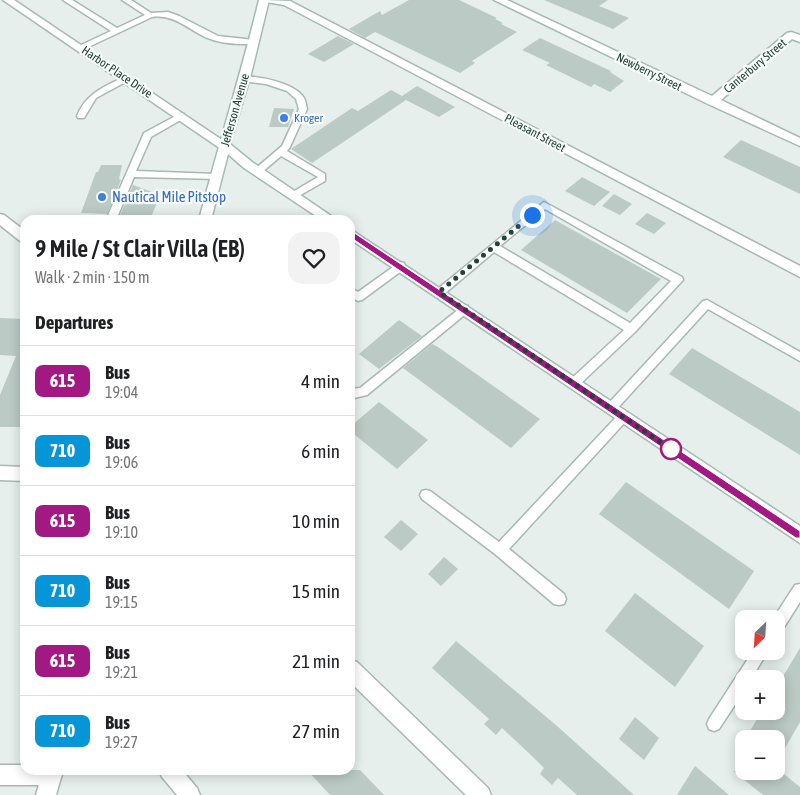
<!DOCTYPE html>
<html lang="en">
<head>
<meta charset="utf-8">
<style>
	:root { --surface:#fff; --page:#f2f2f2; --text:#202124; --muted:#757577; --line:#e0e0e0 }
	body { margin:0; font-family:"Asap Condensed",sans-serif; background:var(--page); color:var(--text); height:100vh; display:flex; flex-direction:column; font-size:19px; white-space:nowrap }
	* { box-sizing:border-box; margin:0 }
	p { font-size:16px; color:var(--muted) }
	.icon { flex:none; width:28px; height:28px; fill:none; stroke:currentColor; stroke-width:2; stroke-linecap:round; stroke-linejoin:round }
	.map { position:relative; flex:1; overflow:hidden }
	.drawer { position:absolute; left:20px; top:215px; width:335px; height:560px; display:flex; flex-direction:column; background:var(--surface); border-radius:15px; box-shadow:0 2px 12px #0003 }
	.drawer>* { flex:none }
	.badge { padding:0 10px; border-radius:8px; font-size:18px; line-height:32px }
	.needle { width:32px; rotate:205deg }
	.buttons { position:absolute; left:735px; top:610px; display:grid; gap:10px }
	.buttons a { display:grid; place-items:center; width:50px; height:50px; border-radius:10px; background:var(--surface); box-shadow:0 2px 12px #0003; font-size:25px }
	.you { position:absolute; width:25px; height:25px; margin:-12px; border:4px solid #fff; border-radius:50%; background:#1a73e8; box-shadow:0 0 0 8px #1a73e833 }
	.map>.badge { position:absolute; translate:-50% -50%; box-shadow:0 0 0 2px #fff }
	h2 { padding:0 15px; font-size:19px; line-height:45px }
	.round { display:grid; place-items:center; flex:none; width:52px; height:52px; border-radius:15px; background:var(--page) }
	.head { display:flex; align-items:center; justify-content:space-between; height:85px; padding:0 15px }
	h1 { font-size:24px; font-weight:600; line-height:38px }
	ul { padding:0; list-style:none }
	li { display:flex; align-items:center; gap:15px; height:70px; padding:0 15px; border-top:1px solid var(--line) }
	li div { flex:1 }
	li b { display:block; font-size:19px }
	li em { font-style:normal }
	li .badge { min-width:55px; font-weight:700; text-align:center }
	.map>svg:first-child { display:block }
	.building { fill:#bbcac4 }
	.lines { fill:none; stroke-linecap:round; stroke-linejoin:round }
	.service-casing { stroke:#a8b8b2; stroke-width:3 }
	.minor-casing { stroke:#a8b8b2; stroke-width:3 }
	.secondary-casing { stroke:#a4bbb3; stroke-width:3 }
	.service { fill:#fff; fill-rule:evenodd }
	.minor { fill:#fff; fill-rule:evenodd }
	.secondary { fill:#fff; fill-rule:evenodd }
	.line { fill:#a31984; stroke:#fff }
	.walk { stroke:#24423a; stroke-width:5; stroke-dasharray:0 9 }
	.shop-dot { fill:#3f7fe0; stroke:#f7fbf9; stroke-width:2 }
	.stop-dot { fill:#fff; stroke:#a31984; stroke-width:2.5 }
	.labels { text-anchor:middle; stroke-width:4.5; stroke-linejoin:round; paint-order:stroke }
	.far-street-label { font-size:12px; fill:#24423a; stroke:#f7fbf9 }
	.far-shop-label { font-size:12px; fill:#366cbe; stroke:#f7fbf9; text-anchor:start }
	.shop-label { font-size:15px; fill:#366cbe; stroke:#f7fbf9; text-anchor:start }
</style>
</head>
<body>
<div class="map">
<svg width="800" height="795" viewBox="0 0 800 795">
	<rect width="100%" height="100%" fill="#e6efeb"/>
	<path class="building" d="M409 0H459L497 18 495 19 503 23 501 24 517 32 472 61 475 63 460 73 375 32 365 38 349 29 380 11 382 15Z
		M544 0H608L599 6 629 18 613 29Z
		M338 36 354 44 324 62 308 54Z
		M540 38 611 71 610 72 624 81 610 92 594 84 591 87 546 65 550 63 522 50Z
		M417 86 455 107 439 117 406 100 312 163 291 149 352 108 358 111 391 90 402 96Z
		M274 108 294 109 288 127H269Z
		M741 140 800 167V194L723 157Z
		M101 165H122L119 179 121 180 107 214 81 213 96 172H98Z
		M581 178 582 177 610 192 594 206 565 191Z
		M133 185 160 195 150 220H118Z
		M614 194 632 204 620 215 602 206Z
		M647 213 666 223 654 234 635 224Z
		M555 220 661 279 627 313 521 250Z
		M0 318 25 319V427H0V395L16 356 0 355Z
		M399 320 422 336 379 369 359 354Z
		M432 344 438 347 540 419 511 448 403 368Z
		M692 348 800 412V455L669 374Z
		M379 402 428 440 397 469 350 431V427Z
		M626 482 754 571 729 609 599 514Z
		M401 520 418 534 401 551 384 537Z
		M444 557 458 569 441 586 428 574Z
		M635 593 704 646 675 687 605 631Z
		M456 641 557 726 634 795H577L558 778 552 785 540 774 544 768 533 757 502 728 496 735 484 724 489 719 432 668Z
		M800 648V722L776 764V739H745L762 711H776V688Z
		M635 717 659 738 644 760 619 739Z
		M695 766 729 795H677Z
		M307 770H360L384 795H330Z
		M733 771H780L800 787V795H763Z"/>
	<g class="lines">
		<g class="service-casing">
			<path id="service" d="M63 0H72L117 28 145 15 122 0H131L151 13 168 12 179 16 218 36 254 40 258 42C253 45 249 44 243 44 230 44 217 42 205 37 187 28 173 14 152 17L82 50H79V46L111 31Z
				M124 77 131 79 96 98 84 118H78L77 116C86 94 103 87 124 77Z
				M241 77C257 75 295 83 304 98 306 101 306 106 307 109L290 147 287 151 325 174V181L297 197H291V193L318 177 281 156 261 173H255V169L282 146 299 109 296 99 287 91 266 84 241 81Z
				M181 113 184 114V118L151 137 136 171 216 174 220 177 219 179 134 177 116 220H106L144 133Z
				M544 202 682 277 683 280 635 332 578 386H570L568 383 570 380 624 330 494 252 443 295 439 296 434 292ZM545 209 671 281 630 323 500 246Z
				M400 262 404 263 405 266 404 269 362 300 358 301 350 296V287L358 292Z
				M707 300 800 352V361L708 309 615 411H607L605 408 607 405 703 301Z
				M464 305 468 306 469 309 468 312 367 395 350 399V389L360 388Z
				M624 411 628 413 630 416 628 419 509 549 564 594 566 599 564 604 559 605 554 604 495 554 422 499 420 495 422 491 426 490 430 491 499 542 620 413Z
				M800 584V602L781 632 776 634V619H773L795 585Z
				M753 651H768L751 679H744V691L719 729 714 731 709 729 707 724 709 719Z"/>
		</g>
		<g class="minor-casing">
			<path id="minor" d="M3 0H14L231 146 229 149H221Z
				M264 0 290 1 800 266V277L284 5 266 2Z
				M494 0H507L712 96 787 33 791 32 800 35V42L792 39 721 100 800 138V146L708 104Z
				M0 214 4 215 25 231V242L20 241 0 225Z
				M0 466 25 467V481L0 480Z
				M350 660 357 662 488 788 491 795H466L350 682Z
				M0 765H25V770H60L62 775 59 782 52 785H0Z
				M159 770H182L197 788 200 795H177L162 777Z"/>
		</g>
		<g class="secondary-casing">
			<path id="secondary" d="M259 0H269L251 74 230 144 252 162 337 220H322L244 168 228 154 211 220H199C218 146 241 74 259 0Z
				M350 229 800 526V543L350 239Z
				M43 770H63L56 795H36Z"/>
		</g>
		<use href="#service" class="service"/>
		<use href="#minor" class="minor"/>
		<use href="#secondary" class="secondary"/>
	</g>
	<path class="line" d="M350 230 800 531V538H796L347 235V231Z"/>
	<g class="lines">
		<path class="walk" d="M532 215 439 292 672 450 671 449"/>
	</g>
	<g class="shop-dot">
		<circle cx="284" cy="118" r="5"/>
		<circle cx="102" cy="197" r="5"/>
	</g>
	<circle class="stop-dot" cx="671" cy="449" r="10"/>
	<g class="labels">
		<g class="far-street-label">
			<text transform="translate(755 66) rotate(-40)" y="4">Canterbury Street</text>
			<text transform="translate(117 72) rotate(34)" y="4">Harbor Place Drive</text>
			<text transform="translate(649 72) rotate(26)" y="4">Newberry Street</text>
			<text transform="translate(235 110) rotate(-74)" y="4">Jefferson Avenue</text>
			<text transform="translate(535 133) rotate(28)" y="4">Pleasant Street</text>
		</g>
		<g class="far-shop-label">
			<text x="294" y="122">Kroger</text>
		</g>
		<g class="shop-label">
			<text x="112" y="202">Nautical Mile Pitstop</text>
		</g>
	</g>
</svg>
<div class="buttons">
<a><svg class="needle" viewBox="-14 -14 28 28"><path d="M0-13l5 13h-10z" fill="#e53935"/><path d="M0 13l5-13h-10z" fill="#757577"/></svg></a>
<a>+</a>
<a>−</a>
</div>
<div class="you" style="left:532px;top:215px"></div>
<section class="drawer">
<div class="head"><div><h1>9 Mile / St Clair Villa (EB)</h1><p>Walk · 2 min · 150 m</p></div><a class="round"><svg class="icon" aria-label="heart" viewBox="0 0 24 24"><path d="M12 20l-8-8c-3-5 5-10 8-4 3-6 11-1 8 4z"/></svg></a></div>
<h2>Departures</h2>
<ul>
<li><span class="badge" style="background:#a31984;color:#fff">615</span><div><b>Bus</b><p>19:04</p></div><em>4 min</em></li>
<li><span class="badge" style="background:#0696d7;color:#fff">710</span><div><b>Bus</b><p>19:06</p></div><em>6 min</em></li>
<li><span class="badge" style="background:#a31984;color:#fff">615</span><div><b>Bus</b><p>19:10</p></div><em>10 min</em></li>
<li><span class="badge" style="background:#0696d7;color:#fff">710</span><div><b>Bus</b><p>19:15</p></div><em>15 min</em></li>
<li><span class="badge" style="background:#a31984;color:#fff">615</span><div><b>Bus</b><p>19:21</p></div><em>21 min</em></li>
<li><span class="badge" style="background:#0696d7;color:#fff">710</span><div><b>Bus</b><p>19:27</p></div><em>27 min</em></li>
</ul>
</section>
</div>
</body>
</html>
